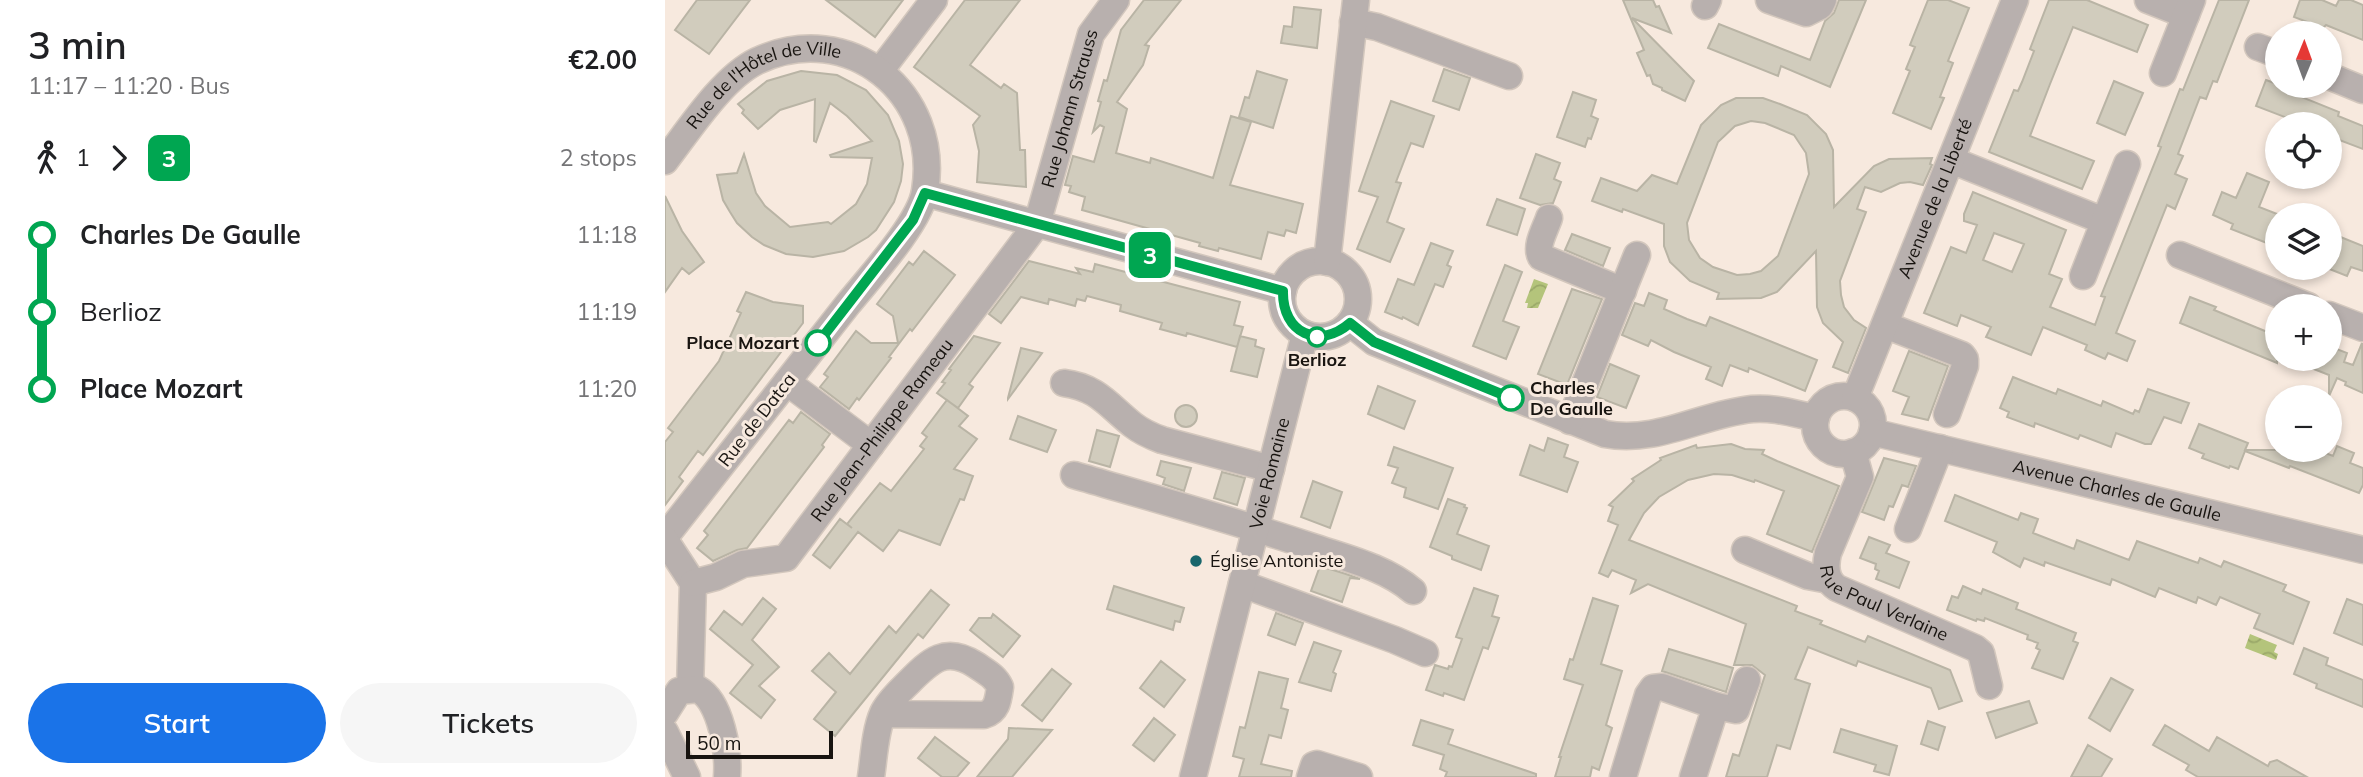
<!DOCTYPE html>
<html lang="en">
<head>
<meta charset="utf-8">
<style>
	:root { --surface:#fff; --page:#f6f6f6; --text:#202124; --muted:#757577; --accent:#1a73e8 }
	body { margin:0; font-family:Mulish,sans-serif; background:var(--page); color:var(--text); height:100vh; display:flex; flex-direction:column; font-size:26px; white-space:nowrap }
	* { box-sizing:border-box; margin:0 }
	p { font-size:23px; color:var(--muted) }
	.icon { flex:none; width:38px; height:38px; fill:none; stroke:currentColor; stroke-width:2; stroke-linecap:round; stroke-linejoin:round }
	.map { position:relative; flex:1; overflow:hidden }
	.side { display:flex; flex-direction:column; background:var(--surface); width:665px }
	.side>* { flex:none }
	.badge { padding:0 14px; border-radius:10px; font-size:24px; line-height:46px }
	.needle { width:46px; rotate:1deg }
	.fabs { position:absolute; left:1600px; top:21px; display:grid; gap:14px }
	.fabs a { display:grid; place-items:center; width:77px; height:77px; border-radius:50%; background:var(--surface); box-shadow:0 4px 10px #0003; font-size:35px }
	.scale { position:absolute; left:21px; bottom:18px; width:147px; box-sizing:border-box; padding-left:7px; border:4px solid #181410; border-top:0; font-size:19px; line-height:24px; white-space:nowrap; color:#181410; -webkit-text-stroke:5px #f7e9de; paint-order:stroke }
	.map>.badge { position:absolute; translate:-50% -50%; box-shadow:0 0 0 4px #fff }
	.legs { display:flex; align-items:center; gap:10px; height:77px; padding:0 28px; font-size:23px }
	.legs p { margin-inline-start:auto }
	.head { display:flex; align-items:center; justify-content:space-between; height:119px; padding:0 28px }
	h1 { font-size:38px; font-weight:600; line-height:52px }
	.primary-button { display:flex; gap:14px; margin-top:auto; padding:14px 28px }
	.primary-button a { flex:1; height:80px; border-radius:42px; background:var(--accent); color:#fff; font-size:28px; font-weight:600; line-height:80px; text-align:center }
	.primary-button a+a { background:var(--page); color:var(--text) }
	ul { padding:0 28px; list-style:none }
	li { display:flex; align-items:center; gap:24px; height:77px; font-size:26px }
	li i { display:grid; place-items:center; width:10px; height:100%; margin:0 9px; background:currentColor }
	li i::after { content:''; width:18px; height:18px; margin:-9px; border:5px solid; border-radius:50%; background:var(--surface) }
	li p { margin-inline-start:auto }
	li:first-child i { background:linear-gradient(#0000 50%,currentColor 0) }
	li:last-child i { background:linear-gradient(currentColor 50%,#0000 0) }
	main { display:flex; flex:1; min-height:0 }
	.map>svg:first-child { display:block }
	.water { fill:url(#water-waves) }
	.building { fill:#d1ccbd; stroke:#b9b4a5; stroke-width:2; fill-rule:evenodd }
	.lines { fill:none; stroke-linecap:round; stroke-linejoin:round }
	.minor-casing { stroke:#d3c7bd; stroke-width:29 }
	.minor { stroke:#b8b0ae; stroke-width:26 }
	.line-1-casing { stroke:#fff; stroke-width:16 }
	.line-1 { stroke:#00a651; stroke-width:10 }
	.stop-1-dot { fill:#fff; stroke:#00a651; stroke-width:3.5 }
	.poi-dot { fill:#18666c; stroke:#f7e9de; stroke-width:2.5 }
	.labels { text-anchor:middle; stroke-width:6; stroke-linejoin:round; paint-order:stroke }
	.street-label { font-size:18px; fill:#181410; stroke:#f7e9de }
	.stop-label { font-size:18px; font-weight:bold; fill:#181410; stroke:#f7e9de; text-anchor:end }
	.poi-label { font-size:18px; fill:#181410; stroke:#f7e9de; text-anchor:start }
</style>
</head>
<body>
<main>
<section class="side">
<div class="head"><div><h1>3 min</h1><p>11:17 – 11:20 · Bus</p></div><b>€2.00</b></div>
<div class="legs"><svg class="icon" aria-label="walk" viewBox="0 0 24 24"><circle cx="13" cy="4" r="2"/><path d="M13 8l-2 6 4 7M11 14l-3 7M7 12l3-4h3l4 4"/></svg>1<svg class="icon" aria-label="forward" viewBox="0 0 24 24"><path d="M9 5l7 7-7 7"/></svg><b class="badge" style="background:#00a651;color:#fff">3</b><p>2 stops</p></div>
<ul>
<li><i style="color:#00a651"></i><b>Charles De Gaulle</b><p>11:18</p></li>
<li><i style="color:#00a651"></i><span>Berlioz</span><p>11:19</p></li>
<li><i style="color:#00a651"></i><b>Place Mozart</b><p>11:20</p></li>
</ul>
<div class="primary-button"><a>Start</a><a>Tickets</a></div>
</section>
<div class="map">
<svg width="1698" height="777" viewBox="0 0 1698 777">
	<defs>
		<pattern id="water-waves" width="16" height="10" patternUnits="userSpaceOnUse" patternTransform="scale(1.75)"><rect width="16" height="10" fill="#b4c47b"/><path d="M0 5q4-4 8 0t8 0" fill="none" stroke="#9aa869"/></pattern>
	</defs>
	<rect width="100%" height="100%" fill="#f7e9de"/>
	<path class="water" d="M869 279 883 284 873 308H862L863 303H860Z
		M1585 634 1612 645 1609 652 1613 654 1611 660 1580 648Z"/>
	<path class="building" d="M32 0H85L44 54 10 30Z
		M161 0H238L210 37Z
		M300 0H355L305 65 336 88 339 84 352 93 355 150H360L361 187 312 182 314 151 308 125 315 116 249 67Z
		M479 0H516L480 45 484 46 478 65 452 102 462 109 451 153 485 163 486 158 548 178 566 116 586 122 565 185 638 204 631 233 621 230 619 236 603 232 596 259 554 248 553 251 534 246 535 243 417 210 420 197 404 192 406 186 400 185 408 156 429 162 439 127 435 125 428 132 436 102 433 101 439 80 442 81 456 30Z
		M958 0H988L991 7 994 6 1006 33 967 18 1029 81 1020 101 997 90V88L988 84 985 75 982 76 972 53 979 50Z
		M1174 0H1201L1165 87 1116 66 1113 76 1043 48 1054 24 1145 60 1160 21 1169 13Z
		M1263 0H1283L1304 8 1283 61 1288 63 1275 97 1279 98 1266 129 1228 113 1245 71 1241 69 1250 47 1245 45Z
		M1384 0H1422L1483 25 1472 52 1408 27 1385 84 1365 136 1429 161 1417 189 1324 152 1349 90 1353 91 1357 82 1369 51 1365 49Z
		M1554 0H1584L1552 82 1548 81 1541 99 1535 97 1513 154 1518 156 1510 174 1522 179 1510 209 1502 205 1451 333 1470 341 1462 361 1443 353 1440 359 1420 350 1422 345 1378 327 1366 355 1321 337 1326 327 1296 315 1292 326 1259 313 1286 247 1301 253 1312 225 1299 221V214L1308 192 1401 230 1384 274 1397 279 1385 307 1430 325 1440 297 1436 296 1496 147 1493 146 1515 89 1518 90ZM1329 233 1359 244 1347 272 1318 260Z
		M1635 0H1657L1671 6 1674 0H1686L1698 5V40L1661 25 1658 28 1629 17Z
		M629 7 656 10 652 48 616 43 619 26 627 27Z
		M779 69 805 78 794 110 768 101Z
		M136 71 172 75 201 90 223 115 234 141 238 164 236 181 229 202 211 230 203 237 179 251 148 257 121 254 99 245 87 237 72 223 65 212 58 200 52 175 72 173 79 154 91 193 100 206 125 227 163 222 166 224 191 204 202 184 207 158 166 157 165 155 207 141 182 116 165 103 151 142 149 141 150 99 115 110 93 129 77 113 79 110 73 104 102 81Z
		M592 71 622 80 608 128 574 117 580 97 584 98Z
		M1601 80 1612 84V86L1625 89 1624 92 1674 112 1673 116 1698 126V149L1664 136V124H1638L1591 106Z
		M1449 81 1478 93 1460 135 1432 123Z
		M908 92 931 100 926 116 933 119 926 139 923 138 920 147 892 137Z
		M1071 98H1098L1115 104 1142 115 1161 134 1168 150 1169 207 1209 166 1224 159 1267 158 1265 164 1267 165 1258 185 1245 182 1235 183 1216 192 1200 187 1192 209 1201 212 1175 281 1176 295 1179 307 1189 320 1201 328 1183 373 1168 367 1178 342 1158 323 1152 307 1151 251 1112 292 1096 298 1052 299 1054 293 1025 281 1005 262 999 246V224L958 209 957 212 927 201 936 178 972 191 987 175 1012 184 1036 125 1056 105ZM1086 121 1100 123 1129 135 1141 153 1144 174 1113 256 1096 271 1085 274 1072 275 1048 267 1035 258 1024 240 1022 223 1053 142 1070 126Z
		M726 101 769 116 758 147 746 143 731 182 736 183 722 222 739 229 725 262 692 249 713 197 694 191Z
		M871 154 895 163 889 179 896 182 888 203 875 205 855 198Z
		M1582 173 1604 182 1594 207 1612 214V247L1566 229 1568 224 1548 215 1557 192 1571 198Z
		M0 196 17 231 39 262 24 274 17 268 0 292Z
		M832 199 860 209 852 235 822 225Z
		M907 234 945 248 938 266 900 250Z
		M1673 236 1698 246V271L1686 267 1682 276 1662 268H1664V258Z
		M766 243 788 251 782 265 786 267 778 287 770 284 753 325 738 317 737 319 720 312 733 279 749 285Z
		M259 251 290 275 247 331 245 329 224 357 226 358 194 400 192 398 184 409 155 387 163 377 159 374 191 331 206 343H233L228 316 212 304 244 262 248 265Z
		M364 261 415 274 411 268 428 272 430 264 575 302 569 325 578 327 572 347 522 333 521 336 495 329 497 323 455 311 456 305 422 296 420 301 412 299 410 306 384 299 383 304 356 297 336 323 324 314Z
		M840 265 857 272 838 321 854 327 841 359 808 346Z
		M907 289 937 299 902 385 873 374Z
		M81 292 108 302 138 306V323L38 455 33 451 14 477 18 481 0 505V442L8 432 3 428 54 361 76 313 72 311Z
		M984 293 1002 300 999 309 1022 319 1041 326 1045 317 1152 360 1140 391 1084 368 1083 372 1065 365 1057 386 1041 379 1046 367 1009 352 986 340 983 346 957 335 970 303 979 306Z
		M1525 297 1551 307 1549 310 1612 336V363L1515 323Z
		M309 336 335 343 304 384 308 387 293 408 272 393 280 383 277 382 286 370 284 369Z
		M575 336 591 340 590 346 599 349 592 377 566 371Z
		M1697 343 1698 393 1680 385 1681 382 1672 378 1664 396V375L1626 360 1664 359V346L1682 353 1679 362 1688 365Z
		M356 348 377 353 343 399V398Z
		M1244 351 1283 366 1263 420 1237 414 1244 397 1228 391Z
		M945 364 974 376 961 408 932 397Z
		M1348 377 1391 394 1393 389 1436 406 1438 401 1468 414 1470 410 1474 412 1483 389 1524 403 1516 423 1499 417 1486 444H1480L1451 433 1446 447 1415 435 1413 439 1370 423 1369 427 1342 417 1344 412 1335 408Z
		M713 386 750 401 739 429 703 414Z
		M282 400 303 416 294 426 312 439 289 469 308 476 299 500 295 499 275 545 234 530 218 551 193 532 165 568 148 555 175 519 187 528 182 524 215 483 226 491 259 449 255 446 262 437 257 433Z
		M510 416a11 11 0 1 1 22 0a11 11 0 1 1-22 0Z
		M136 412 165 434 157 445 159 447 82 548 72 550 48 561 32 548 43 535 39 531 124 420 128 423Z
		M353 416 391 430 382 452 345 439Z
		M1534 424 1583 443 1580 450H1653L1668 456 1672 446 1689 453 1685 463 1698 468V485L1694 493 1625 466 1624 468 1580 451 1573 469 1565 466 1564 468 1537 458 1539 454 1524 448Z
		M432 430 454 436 445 467 424 461Z
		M883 438 903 445 899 457 913 462 902 492 855 475 865 445 879 451Z
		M1066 444 1080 449 1099 450 1097 454 1112 461 1174 486 1147 552 1102 534 1119 491 1090 480 1089 482 1067 475 1049 474 1023 480 994 497 979 513 964 540 1132 606 1130 611 1157 621 1155 624 1200 642 1203 636 1285 670 1297 701 1274 709 1266 688 1193 661 1191 666 1143 647 1130 679 1145 684 1125 749 1112 745 1102 777H1061L1068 754 1074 756 1100 675 1087 665H1069L1081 624 983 584 966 593 971 580 947 570 943 577 934 573 953 525 943 521 948 507 944 505 969 481 967 479 996 460 995 458 1031 445 1032 448Z
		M729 447 788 468 773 509 739 497 741 488 727 483 733 468 723 465Z
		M1219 458 1251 466 1243 487 1237 485 1228 507 1224 506 1219 520 1197 512Z
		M496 461 526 468 519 491 498 484 500 478 492 475Z
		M557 472 580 478 572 505 549 498Z
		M648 481 677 492 665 528 636 517Z
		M1290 495 1353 520 1356 513 1373 519 1368 533 1409 549 1412 540 1464 560 1472 541 1533 563 1535 558 1556 567 1559 561 1621 585 1618 591 1644 602 1628 644 1589 628 1595 614 1555 597 1551 605 1533 597 1531 603 1494 588 1490 597 1447 579 1445 585 1380 562 1379 566 1359 558 1355 567 1328 552 1332 542 1280 521Z
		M783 499 800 505 799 507 802 508 792 534 824 546 816 570 787 559V556L765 547Z
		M1204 537 1225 545 1221 553 1244 562 1234 588 1211 579 1214 571 1210 569 1211 564 1195 558Z
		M655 566 681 574 695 579 685 578 677 602 646 591Z
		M449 586 519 608 515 622 510 621 508 630 442 609Z
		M1298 586 1316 594 1318 589 1353 603 1351 609 1411 633 1408 641 1413 643 1398 679 1367 668 1375 650 1371 648 1373 643 1362 639 1363 635 1320 618 1319 621 1312 619 1311 621 1282 610 1287 596 1293 598Z
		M809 588 833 596 827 616 834 618 823 649 818 647 799 700 779 693 778 696 761 690 770 665 783 669 784 666 787 667 797 639 791 637Z
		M266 590 284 605 258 638 253 634 170 736 149 719 171 692 147 671 164 653 185 674 224 626 231 633Z
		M98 598 111 609 87 640 114 667 94 686 110 700 96 718 65 693 88 665 45 629 59 611 77 625Z
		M928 598 953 606 936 664 957 671 941 725 947 728 934 770 927 767 925 777H890L896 757H894L918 685 899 679 905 659 908 660Z
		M1682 599 1698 605V645L1669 633Z
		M611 613 638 623 630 645 603 635Z
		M328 614 355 636 338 657 305 630 314 618H326Z
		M649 642 676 651 668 672 671 674 666 691 634 682Z
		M1639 648 1663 658 1661 665 1698 680V707L1651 688 1652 684 1629 674Z
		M1004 649 1068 668 1061 692 997 671Z
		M496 661 520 680 499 707 475 688Z
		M387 669 406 684 377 721 357 705Z
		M594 672 623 679 616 708 623 710 616 738 604 735 596 764 627 771 626 777H574L579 759 568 756 575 727 580 728Z
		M1446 678 1468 690 1445 731 1424 718Z
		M1364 701 1372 723 1331 738 1322 713Z
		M489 718 510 735 489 761 468 745Z
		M756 720 788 730 783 744 871 774V777H780L782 772 775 769 779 755 748 745Z
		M1263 721 1280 727 1273 750 1256 744Z
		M1500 725 1544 751 1552 737 1603 766 1605 762 1612 760 1642 777H1533L1521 770 1524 765 1488 745Z
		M344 728 387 730 347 777H312L343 739Z
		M1176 729 1232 746 1224 775 1209 771 1211 765 1169 752Z
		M270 737 304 763 292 777H277L253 758Z
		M1423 745 1447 759 1436 777H1406Z"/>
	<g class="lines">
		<g class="minor-casing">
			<g id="minor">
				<path d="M1104 0 1141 13 1155 6 1158 0"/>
				<path d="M1483 0 1521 15"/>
				<path d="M1040 6 1043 0"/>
				<path d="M688 22 712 27 844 76"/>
				<path d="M1593 47 1612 54"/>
				<path d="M215 71 269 0"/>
				<path d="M1498 73 1527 0"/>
				<path d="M1664 76 1698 90"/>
				<path d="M1286 160 1439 221"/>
				<path id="s1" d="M0 161C24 130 57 78 92 61 184 18 276 93 260 191 255 223 204 278 183 304 122 381 61 459 0 537"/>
				<path d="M260 193 618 291"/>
				<path d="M884 218C880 230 870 246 876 257L958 291"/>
				<path d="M1515 255 1643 306"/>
				<circle cx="655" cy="299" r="38"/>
				<path d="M662 262 691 0"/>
				<path d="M1418 276 1462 164"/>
				<path d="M1664 315 1698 328"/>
				<path d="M685 323 709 342 940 434C992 444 1037 414 1087 409 1109 407 1130 414 1151 418"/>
				<path d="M1220 325 1297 355 1300 359V366L1282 414"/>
				<path d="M122 382 206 445"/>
				<path d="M399 383C432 387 444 406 468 425 477 432 486 436 497 440L606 469"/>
				<circle cx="1179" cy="425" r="29"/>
				<path id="s2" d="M1190 398 1350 0"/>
				<path d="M905 421 972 255"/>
				<path id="s3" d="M1207 432 1698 550"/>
				<path id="s4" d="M1188 452 1195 477 1163 553C1160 566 1160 580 1172 588L1310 648 1316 653 1324 686"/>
				<path d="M409 475C488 498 567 520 645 546 680 558 720 567 748 591"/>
				<path d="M1243 529 1275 448"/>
				<path d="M0 540 28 583 25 689"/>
				<path d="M1080 550 1143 576 1164 580"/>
				<path id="s5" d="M28 583 51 577 78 564 121 558 372 224 426 34 451 0"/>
				<path d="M577 584 730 640 760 653"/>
				<path d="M1051 706 1071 710 1082 680"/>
				<path d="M0 713 14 691 33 689C56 702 64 752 62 777"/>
				<path d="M0 732 22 777"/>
				<path d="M206 777C209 757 210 731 218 713 223 702 234 692 242 684 265 661 280 645 311 665 321 672 330 676 335 687 333 701 332 711 319 715L218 714"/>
				<path id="s6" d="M528 777 640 334"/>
				<path d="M645 777 649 765 652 764 694 777"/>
				<path d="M958 777 983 695 988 688 997 687 1051 706 1028 777"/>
			</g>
		</g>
		<use href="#minor" class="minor"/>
	</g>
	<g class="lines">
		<g class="line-1-casing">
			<path id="line-1" d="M153 343 248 220 260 193 618 291C617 333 654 350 685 323L709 342 846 398"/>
		</g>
		<use href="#line-1" class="line-1"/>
	</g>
	<g class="stop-1-dot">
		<circle cx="652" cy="337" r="9"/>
		<circle cx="153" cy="343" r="12"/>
		<circle cx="846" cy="398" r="12"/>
	</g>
	<circle class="poi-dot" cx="531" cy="561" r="7"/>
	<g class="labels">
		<g class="street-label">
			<text dy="6" stroke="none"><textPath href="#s1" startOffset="133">Rue de l'Hôtel de Ville</textPath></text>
			<text dy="6" stroke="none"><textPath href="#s5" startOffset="635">Rue Johann Strauss</textPath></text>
			<text dy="6" stroke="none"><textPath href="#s2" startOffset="215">Avenue de la Liberté</textPath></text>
			<text transform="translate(92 420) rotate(-52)" y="6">Rue de Datca</text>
			<text dy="6" stroke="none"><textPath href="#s5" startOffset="257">Rue Jean-Philippe Rameau</textPath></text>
			<text dy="6" stroke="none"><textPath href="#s6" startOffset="313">Voie Romaine</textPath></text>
			<text dy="6" stroke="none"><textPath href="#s3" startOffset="252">Avenue Charles de Gaulle</textPath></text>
			<text dy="6" stroke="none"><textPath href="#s4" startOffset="194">Rue Paul Verlaine</textPath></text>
		</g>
		<g class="stop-label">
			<text x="134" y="349">Place Mozart</text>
			<text x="652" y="366" text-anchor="middle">Berlioz</text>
			<text x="865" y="394" text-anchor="start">Charles<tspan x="865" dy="21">De Gaulle</tspan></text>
		</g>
		<g class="poi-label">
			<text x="545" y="567">Église Antoniste</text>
		</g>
	</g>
</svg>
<div class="fabs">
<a><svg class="needle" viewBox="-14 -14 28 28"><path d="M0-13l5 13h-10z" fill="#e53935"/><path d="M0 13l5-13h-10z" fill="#757577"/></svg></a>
<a><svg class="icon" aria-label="locate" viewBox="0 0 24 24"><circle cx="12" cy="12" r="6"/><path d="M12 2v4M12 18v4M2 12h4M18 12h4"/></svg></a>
<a><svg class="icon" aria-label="layers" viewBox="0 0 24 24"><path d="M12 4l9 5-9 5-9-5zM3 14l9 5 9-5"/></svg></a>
<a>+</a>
<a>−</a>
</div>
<div class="scale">50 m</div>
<b class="badge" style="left:485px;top:255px;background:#00a651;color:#fff">3</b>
</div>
</main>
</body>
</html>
